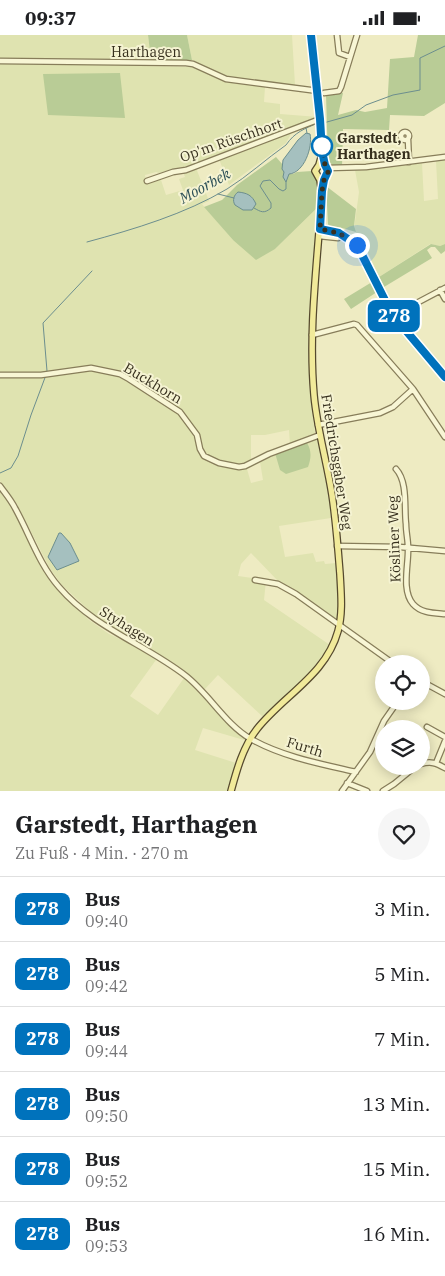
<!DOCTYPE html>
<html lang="de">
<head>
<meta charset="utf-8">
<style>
	:root { --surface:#fff; --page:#f6f6f6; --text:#202124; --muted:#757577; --line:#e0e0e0 }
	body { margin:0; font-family:"IBM Plex Serif",serif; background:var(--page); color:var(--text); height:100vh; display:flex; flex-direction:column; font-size:19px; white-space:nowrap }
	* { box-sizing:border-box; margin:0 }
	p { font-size:16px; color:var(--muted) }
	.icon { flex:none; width:28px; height:28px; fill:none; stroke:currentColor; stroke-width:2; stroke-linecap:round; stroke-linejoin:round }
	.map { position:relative; height:756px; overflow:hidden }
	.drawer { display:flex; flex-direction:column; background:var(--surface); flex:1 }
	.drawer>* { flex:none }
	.badge { padding:0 10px; border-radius:8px; font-size:18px; line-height:32px }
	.controls { position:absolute; left:375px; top:620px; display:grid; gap:10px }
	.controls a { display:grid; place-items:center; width:55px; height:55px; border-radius:50%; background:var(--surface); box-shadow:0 2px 12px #0003; font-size:25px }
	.you { position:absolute; width:25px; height:25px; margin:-12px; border:4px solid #fff; border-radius:50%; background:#1a73e8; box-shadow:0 0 0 8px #1a73e833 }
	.map>.badge { position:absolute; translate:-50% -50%; box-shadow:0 0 0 2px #fff }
	.round { display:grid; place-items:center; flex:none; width:52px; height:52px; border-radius:26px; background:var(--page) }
	.headline { display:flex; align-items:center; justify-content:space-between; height:85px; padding:0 15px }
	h1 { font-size:24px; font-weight:800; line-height:38px }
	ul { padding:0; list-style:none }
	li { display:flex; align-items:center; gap:15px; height:65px; padding:0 15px; border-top:1px solid var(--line) }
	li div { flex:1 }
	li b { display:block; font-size:19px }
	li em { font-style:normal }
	li .badge { min-width:55px; font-weight:700; text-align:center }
	.status { display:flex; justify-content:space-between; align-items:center; height:35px; padding:0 25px; background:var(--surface); direction:ltr }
	.status svg { height:14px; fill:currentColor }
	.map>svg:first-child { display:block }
	.farmland { fill:#dfe3b0; fill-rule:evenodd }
	.green { fill:#b9cc96 }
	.water { fill:#a5c0bf; stroke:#6c8e8e }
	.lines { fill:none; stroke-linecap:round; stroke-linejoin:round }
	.stream { stroke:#6c8e8e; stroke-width:1 }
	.minor-casing { stroke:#877d5a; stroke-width:7 }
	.major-casing { stroke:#55492e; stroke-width:8 }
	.minor { stroke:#f8f6d5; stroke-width:4.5 }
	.major { stroke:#f1ea9a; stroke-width:5.5 }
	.line-casing { stroke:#fff; stroke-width:11 }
	.line { stroke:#0072bc; stroke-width:8 }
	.walk { stroke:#37301e; stroke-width:5; stroke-dasharray:0 9 }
	.stop-dot { fill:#fff; stroke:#0072bc; stroke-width:2.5 }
	.labels { text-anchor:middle; stroke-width:4; stroke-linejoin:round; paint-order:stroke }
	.street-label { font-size:14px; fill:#37301e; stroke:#f5f3d2 }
	.stop-label { font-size:14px; font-weight:bold; fill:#37301e; stroke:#f5f3d2; text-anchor:start }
	.water-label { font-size:15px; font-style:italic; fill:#2d5057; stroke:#f5f3d2 }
</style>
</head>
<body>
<div class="status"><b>09:37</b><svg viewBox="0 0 49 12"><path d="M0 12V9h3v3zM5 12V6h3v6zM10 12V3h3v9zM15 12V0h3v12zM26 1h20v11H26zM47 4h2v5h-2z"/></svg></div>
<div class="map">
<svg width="445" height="756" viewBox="0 0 445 756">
	<rect width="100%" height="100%" fill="#eeebc2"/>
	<path class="farmland" d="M0 0H148L151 25 137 26 138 31 192 32 225 47 265 52 264 67 280 69V79L318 82 276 100 184 133 175 134 159 138 156 137 145 140 146 147 160 142 166 160 183 155 179 144 185 142 183 137 196 133 209 166 202 169 233 205 275 214 318 172 309 346 315 398 318 405 330 464 331 483 279 491 285 522 313 518 316 527 324 526 325 529 336 528 339 563 338 580 337 590 296 561 276 551 277 545 251 518 241 529 238 541 266 545 264 565 330 610 311 636 263 682 218 640 204 655 187 638 94 580 61 549 49 532 17 469 0 446ZM289 395 290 409 268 417 251 426V400H265ZM260 427 263 445 251 448 247 434ZM59 498 57 535 49 522Z
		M187 0H292L295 50 228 43 192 25Z
		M292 97 286 108 229 150 219 124Z
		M445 125V209L440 211 430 209 379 242 365 211 354 194 359 157 355 135 422 128 424 166 438 164 436 126Z
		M0 456 13 474 43 535 54 551 89 585 109 599 135 611 156 625 130 661 158 680 184 643 235 694 245 702 244 705 203 693 195 715 236 728 228 756H0Z"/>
	<path class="green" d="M148 0H187L192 25H151Z
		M418 0H445V68L424 81 390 80 389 95 343 94 342 132H334L328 125 326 60 343 58 338 80 356 75 365 77 387 73 390 24 414 22Z
		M120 38 125 83 48 80 43 39Z
		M276 122 283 130 284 136 287 142 289 139H293L297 137 312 136 318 146V172L275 214 256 225 233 205 204 172 222 165 237 150Z
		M326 151 356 174 354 191 356 197 342 193 329 191 328 189Z
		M431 209 440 211 445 209V216L441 219 435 212H431L427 215 432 223 384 252 379 242Z
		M372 247 377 257 351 274 344 264Z
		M303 407 307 408C312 416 311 424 308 432L286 439 280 435 275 418Z"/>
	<path class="water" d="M306 98 310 99C313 112 304 138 289 139L286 147 283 142 284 137 282 134 283 125 298 105Z
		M238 157C247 158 252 160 256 169L252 175H243L235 170C232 165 234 160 238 157Z
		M59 498H61L70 508 79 526 57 535 48 522Z"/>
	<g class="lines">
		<path class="stream" d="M327 87 352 80 366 70 393 60 420 55V23L445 11
			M306 93 307 98
			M218 159 234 163
			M254 173C261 177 264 179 271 173V168L260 151 263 146 270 145 279 154 283 156 286 154V147
			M87 207C135 194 185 179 227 154 248 141 266 124 286 110 295 97 304 94 318 88
			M47 336 43 288 92 236
			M0 438 11 433 18 421 31 380 46 340"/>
		<g class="minor-casing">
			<path id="minor" d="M337 0 339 18 350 22
				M0 26 186 28 193 29 226 44 318 56
				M324 58 339 56 341 52 357 0
				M401 101a4 4 0 1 1 8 0a4 4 0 1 1-8 0Z
				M408 104 409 127
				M328 133 366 132 445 122
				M147 146 173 137 186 135 320 84
				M320 194 339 198 357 210 389 273 402 291 445 342
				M319 201 338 203 342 201
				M440 255 445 264
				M394 280 445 253
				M312 300 354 289 357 290 413 354 445 402
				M0 340H41L91 333 120 339 129 344 180 377 197 400 200 414 204 421 219 428 239 432 245 431 269 419 320 400
				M318 390 380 378 393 372 413 354
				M396 434C408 447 404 473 406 489 406 497 408 505 408 512 409 529 401 555 413 569 421 578 433 578 445 579
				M0 451C5 458 11 465 15 473 30 500 39 529 59 552 94 593 145 609 186 641 209 659 226 690 251 704 283 722 321 729 356 737
				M337 511 400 512 445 516
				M255 545 278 549 296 559 394 629
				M421 646 445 659
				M427 692 445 702
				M436 728 445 706
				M421 729C431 726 436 728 445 733
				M347 748 367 756
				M342 756 370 717 384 686 398 666
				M383 756 394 749 416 731"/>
		</g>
		<g class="major-casing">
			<path id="major" d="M321 152 320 145 315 136 319 130 322 119
				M231 756C237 734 243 712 257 694 284 660 326 640 338 596 343 578 341 558 340 539 338 513 336 486 332 460 327 427 317 394 314 360 308 292 318 224 322 156L325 142 329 136 325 130 322 116 320 84 311 0"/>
		</g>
		<use href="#minor" class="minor"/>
		<use href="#major" class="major"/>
	</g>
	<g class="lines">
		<g class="line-casing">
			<path id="line" d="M311 0 320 84 322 116 325 130 328 136 324 145 322 156 320 194 339 198 357 210 389 273 402 291 445 342"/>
		</g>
		<use href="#line" class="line"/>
		<path class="walk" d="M322 111 325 130 328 137 324 145 322 156 320 194 339 198 357 210"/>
	</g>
	<circle class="stop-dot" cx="322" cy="111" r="10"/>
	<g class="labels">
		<g class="street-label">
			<text x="146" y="22">Harthagen</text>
			<text transform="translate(231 105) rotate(-19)" y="5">Op'm Rüschhort</text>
			<text transform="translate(153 348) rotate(31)" y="5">Buckhorn</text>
			<text transform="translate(337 427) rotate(81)" y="5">Friedrichsgaber Weg</text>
			<text transform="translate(394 504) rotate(-92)" y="5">Kösliner Weg</text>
			<text transform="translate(127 591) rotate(32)" y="5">Styhagen</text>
			<text transform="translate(305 712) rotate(17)" y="5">Furth</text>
		</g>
		<g class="stop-label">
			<text x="337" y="108">Garstedt,<tspan x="337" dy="16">Harthagen</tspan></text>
		</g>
		<g class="water-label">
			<text transform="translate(205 151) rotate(-29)" y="5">Moorbek</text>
		</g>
	</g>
</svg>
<div class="controls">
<a><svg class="icon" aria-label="locate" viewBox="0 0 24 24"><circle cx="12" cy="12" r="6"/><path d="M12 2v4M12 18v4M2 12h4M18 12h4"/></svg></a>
<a><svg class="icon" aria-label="layers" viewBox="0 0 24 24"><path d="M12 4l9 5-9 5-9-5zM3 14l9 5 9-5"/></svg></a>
</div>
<div class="you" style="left:357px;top:210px"></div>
<b class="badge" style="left:394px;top:281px;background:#0072bc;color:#fff">278</b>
</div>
<section class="drawer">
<div class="headline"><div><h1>Garstedt, Harthagen</h1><p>Zu Fuß · 4 Min. · 270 m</p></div><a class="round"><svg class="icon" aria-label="heart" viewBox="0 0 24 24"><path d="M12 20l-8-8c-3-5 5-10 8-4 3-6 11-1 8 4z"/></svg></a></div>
<ul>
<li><span class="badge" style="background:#0072bc;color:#fff">278</span><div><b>Bus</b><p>09:40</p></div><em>3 Min.</em></li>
<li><span class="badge" style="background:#0072bc;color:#fff">278</span><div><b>Bus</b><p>09:42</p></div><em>5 Min.</em></li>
<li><span class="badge" style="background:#0072bc;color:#fff">278</span><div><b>Bus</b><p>09:44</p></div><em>7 Min.</em></li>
<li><span class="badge" style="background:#0072bc;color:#fff">278</span><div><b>Bus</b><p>09:50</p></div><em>13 Min.</em></li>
<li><span class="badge" style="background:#0072bc;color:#fff">278</span><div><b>Bus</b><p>09:52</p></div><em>15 Min.</em></li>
<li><span class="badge" style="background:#0072bc;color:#fff">278</span><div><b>Bus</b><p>09:53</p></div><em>16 Min.</em></li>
</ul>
</section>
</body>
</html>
